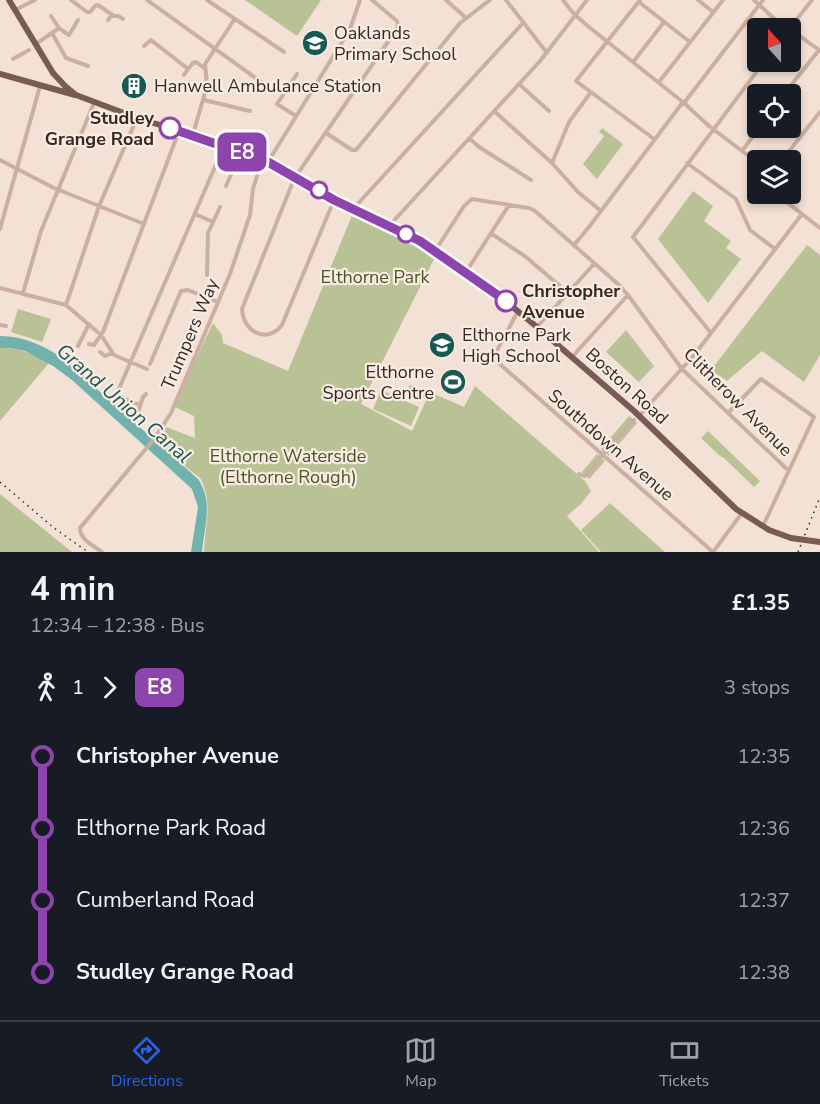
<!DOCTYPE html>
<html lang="en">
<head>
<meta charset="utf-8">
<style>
	:root { --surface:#171b24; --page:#242831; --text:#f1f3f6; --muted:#9ea1a6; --line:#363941; --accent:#2563eb }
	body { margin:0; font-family:"Nunito Sans",sans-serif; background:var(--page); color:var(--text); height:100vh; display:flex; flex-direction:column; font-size:22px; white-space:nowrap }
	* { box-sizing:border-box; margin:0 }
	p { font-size:20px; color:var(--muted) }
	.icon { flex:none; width:33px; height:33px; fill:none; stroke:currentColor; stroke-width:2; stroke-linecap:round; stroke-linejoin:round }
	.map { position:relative; height:552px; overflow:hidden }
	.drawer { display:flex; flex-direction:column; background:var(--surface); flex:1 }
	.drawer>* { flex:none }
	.badge { padding:0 12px; border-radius:9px; font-size:21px; line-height:39px }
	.needle { width:39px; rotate:339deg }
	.controls { position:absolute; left:747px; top:18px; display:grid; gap:12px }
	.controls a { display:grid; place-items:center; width:54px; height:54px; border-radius:6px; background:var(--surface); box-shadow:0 3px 9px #0003; font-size:30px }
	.map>.badge { position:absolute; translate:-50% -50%; box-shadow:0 0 0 3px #fff }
	.legs { display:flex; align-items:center; gap:9px; height:66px; padding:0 30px; font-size:20px }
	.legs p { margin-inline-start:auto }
	.head { display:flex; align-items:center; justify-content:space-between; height:102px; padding:0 30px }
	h1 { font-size:33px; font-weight:700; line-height:45px }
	ul { padding:0 30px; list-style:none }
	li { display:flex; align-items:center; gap:21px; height:72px; font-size:22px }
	li i { display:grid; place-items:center; width:9px; height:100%; margin:0 8px; background:currentColor }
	li i::after { content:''; width:15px; height:15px; margin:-8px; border:4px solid; border-radius:50%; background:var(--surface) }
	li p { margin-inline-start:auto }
	li:first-child i { background:linear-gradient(#0000 50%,currentColor 0) }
	li:last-child i { background:linear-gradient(currentColor 50%,#0000 0) }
	.tab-bar { display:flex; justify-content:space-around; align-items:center; height:84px; border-top:2px solid var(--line); background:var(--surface); font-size:16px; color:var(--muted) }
	.tab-bar a { display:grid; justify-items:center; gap:3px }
	.tab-bar .active { color:var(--accent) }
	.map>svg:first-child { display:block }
	.green { fill:#b9c295 }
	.water { fill:#72b2ad }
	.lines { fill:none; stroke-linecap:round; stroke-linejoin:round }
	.street { stroke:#cbafa1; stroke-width:4 }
	.primary { stroke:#785c54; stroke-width:6 }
	.rail { stroke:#352824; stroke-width:1.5; stroke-dasharray:1.5 4.5; stroke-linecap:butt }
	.primary-bridge { stroke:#785c54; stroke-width:6 }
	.line-1-casing { stroke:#fff; stroke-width:14 }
	.line-1 { stroke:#8e44ad; stroke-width:9 }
	.stop-1-dot { fill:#fff; stroke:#8e44ad; stroke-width:3 }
	.labels { text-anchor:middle; stroke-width:4.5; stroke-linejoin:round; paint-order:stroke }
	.poi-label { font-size:18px; fill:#352824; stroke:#faece2; text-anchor:start }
	.stop-label { font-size:18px; font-weight:bold; fill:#352824; stroke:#faece2; text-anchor:end }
	.park-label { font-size:18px; fill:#4a5526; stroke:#faece2 }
	.street-label { font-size:18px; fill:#352824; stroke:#faece2 }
	.water-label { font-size:20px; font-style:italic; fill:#175955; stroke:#faece2 }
</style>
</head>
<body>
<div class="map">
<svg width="820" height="552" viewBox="0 0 820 552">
	<rect width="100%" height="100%" fill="#f3e1d6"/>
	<path class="green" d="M245 0H321L297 36Z
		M602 128 623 144 597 179 583 164 604 136 599 132Z
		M693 191 713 206 704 221 731 241 726 248 741 259 708 303 658 239Z
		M353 213 367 218 435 257 361 404 412 431 430 392 464 407 475 386 585 481 591 491 581 504 567 516 599 552H204C205 524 213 506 201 479L156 442 166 427 195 438 194 416 175 407 185 382 213 323 222 335 223 343 288 371Z
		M807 245 820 255V355L804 382 762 351 727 381 711 370Z
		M18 309 51 319 42 342 11 332Z
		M626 330 654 366 639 382 606 352Z
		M0 348C19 347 33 354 49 363L0 421Z
		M410 385 426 392 422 400 406 392Z
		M381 390 419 407 411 426 373 409Z
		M629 416 637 423 609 456 601 449Z
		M708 431 760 481 754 487 724 458 720 456 701 438Z
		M597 454 605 461 589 479 582 472Z
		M0 494 72 552H0Z
		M610 503 665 552H601L581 530Z"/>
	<path class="water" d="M0 336C23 336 43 345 62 358L198 479C214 502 204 527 202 552H191L198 507 192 489 72 380 53 366 25 351 10 348H0Z"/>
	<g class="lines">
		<path class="street" d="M71 0 87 12H90L95 6 98 5 114 16H118L123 19
			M147 0 264 84
			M207 0 284 52
			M446 0 465 17
			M506 0 547 53
			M563 0 573 13 589 27 684 103 709 126 758 163
			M640 0 576 81 654 139
			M698 0 713 12
			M754 0 779 23 787 28
			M639 2 690 42
			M15 10 35 0
			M51 16 59 28 69 35 78 20
			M108 20 112 15
			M790 28 812 0
			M790 29 819 50
			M52 33 66 58 88 66
			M36 44 59 28
			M144 46 151 40 188 69 193 63 196 62 204 68
			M13 59 29 50
			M633 62 664 22
			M184 75 188 69
			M659 82 723 0
			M519 84 549 111
			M591 92 569 122 552 163 578 192 601 211
			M784 94 819 50
			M204 100 250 111
			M684 103 763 0
			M494 111 552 163
			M296 116 277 104 297 74
			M326 133 352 150H356L460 23 490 0
			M193 134 207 86 205 64 234 20
			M469 138 479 147 531 180
			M742 151 759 128
			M0 160 54 188 144 224
			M782 160 820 112
			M268 162 350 29 360 0
			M687 163 736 199 750 230 775 249
			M226 186 241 152
			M779 194 784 200 820 228
			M334 200 282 325C266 345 243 331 242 309L294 179 398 27 397 21 372 0
			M354 208 523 23
			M195 214 213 222
			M390 225 540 61 587 0
			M0 229 40 86
			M492 234 526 257 568 293
			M574 245 589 227 683 102
			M435 251 464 206 472 199 529 208 535 211 618 284 628 295 682 369 789 471
			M466 272 509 205
			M207 275 208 233 220 207
			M0 288 66 305 101 335 114 355 147 369
			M23 293 41 231 94 103
			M66 305 99 206 137 118
			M0 325 6 326
			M537 327 594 264
			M711 333 633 237 764 62
			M89 344 94 345 103 332 179 131
			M78 346 89 324
			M100 352 105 356 112 353
			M572 357 628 295
			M493 358 713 552
			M493 358 518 311
			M150 364 181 291 188 290 218 302
			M140 405 120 397 118 391 224 146
			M138 412 143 397 146 394
			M728 413 761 379 814 417 763 526
			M640 415 695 354 802 214
			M579 474 584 476 590 472 602 455 634 420
			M102 552C94 546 80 540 80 528L154 439 171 413 230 274 250 215 253 189 262 160
			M713 552 742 513"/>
		<path class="primary" d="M9 0 53 73 65 86 76 95 137 118 203 138 268 162 334 200 420 241 497 294 537 327 634 411 736 509 769 530 791 538
			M0 74 75 95"/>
		<path class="rail" d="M0 482 54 528 88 552
			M798 552 820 497"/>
		<path class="primary-bridge" d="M791 538 820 542"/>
	</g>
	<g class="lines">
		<g class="line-1-casing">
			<path id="line-1" d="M170 128 268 162 334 200 420 241 506 301"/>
		</g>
		<use href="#line-1" class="line-1"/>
	</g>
	<defs>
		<g id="school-disc" transform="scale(1.35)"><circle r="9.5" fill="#175955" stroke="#faece2"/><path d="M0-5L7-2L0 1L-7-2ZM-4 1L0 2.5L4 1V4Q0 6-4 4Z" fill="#fff"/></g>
		<g id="building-disc" transform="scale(1.35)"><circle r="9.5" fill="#175955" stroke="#faece2"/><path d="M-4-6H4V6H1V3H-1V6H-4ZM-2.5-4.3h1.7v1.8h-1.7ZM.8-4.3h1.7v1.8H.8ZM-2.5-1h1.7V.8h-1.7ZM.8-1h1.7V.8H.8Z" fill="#fff"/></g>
		<g id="stadium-disc" transform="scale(1.35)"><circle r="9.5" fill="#175955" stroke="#faece2"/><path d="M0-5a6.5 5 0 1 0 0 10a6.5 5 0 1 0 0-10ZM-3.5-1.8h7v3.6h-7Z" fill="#fff"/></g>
	</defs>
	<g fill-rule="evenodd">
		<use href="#school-disc" x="315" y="43"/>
		<use href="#building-disc" x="134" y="86"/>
		<use href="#school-disc" x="442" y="345"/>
		<use href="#stadium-disc" x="453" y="382"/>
	</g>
	<g class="stop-1-dot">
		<circle cx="170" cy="128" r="10"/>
		<circle cx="319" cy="190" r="8"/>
		<circle cx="406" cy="234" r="8"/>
		<circle cx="506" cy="301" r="10"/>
	</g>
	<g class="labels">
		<g class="poi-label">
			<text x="334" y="39">Oaklands<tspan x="334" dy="21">Primary School</tspan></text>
			<text x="154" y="92">Hanwell Ambulance Station</text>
			<text x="462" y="341">Elthorne Park<tspan x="462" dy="21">High School</tspan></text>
			<text x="434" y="378" text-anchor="end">Elthorne<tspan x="434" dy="21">Sports Centre</tspan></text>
		</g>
		<g class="stop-label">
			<text x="154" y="124">Studley<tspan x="154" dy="21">Grange Road</tspan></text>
			<text x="522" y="297" text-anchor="start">Christopher<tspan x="522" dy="21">Avenue</tspan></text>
		</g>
		<g class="park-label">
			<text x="375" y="283">Elthorne Park</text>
			<text x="288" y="462">Elthorne Waterside<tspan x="288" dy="21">(Elthorne Rough)</tspan></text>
		</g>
		<g class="street-label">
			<text transform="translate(190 334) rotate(-67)" y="6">Trumpers Way</text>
			<text transform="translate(627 386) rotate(42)" y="6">Boston Road</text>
			<text transform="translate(738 402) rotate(45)" y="6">Clitherow Avenue</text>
			<text transform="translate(611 445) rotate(41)" y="6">Southdown Avenue</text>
		</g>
		<g class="water-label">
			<text transform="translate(124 403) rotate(41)" y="7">Grand Union Canal</text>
		</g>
	</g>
</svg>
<div class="controls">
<a><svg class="needle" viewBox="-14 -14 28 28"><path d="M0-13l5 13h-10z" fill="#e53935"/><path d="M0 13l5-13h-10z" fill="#9ea1a6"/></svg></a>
<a><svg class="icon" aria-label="locate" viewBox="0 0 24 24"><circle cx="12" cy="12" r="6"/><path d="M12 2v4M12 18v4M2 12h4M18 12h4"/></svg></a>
<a><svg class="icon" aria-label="layers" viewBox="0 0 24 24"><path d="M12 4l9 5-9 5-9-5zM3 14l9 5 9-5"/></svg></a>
</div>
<b class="badge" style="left:242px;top:152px;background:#8e44ad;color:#fff">E8</b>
</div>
<section class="drawer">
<div class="head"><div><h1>4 min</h1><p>12:34 – 12:38 · Bus</p></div><b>£1.35</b></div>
<div class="legs"><svg class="icon" aria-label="walk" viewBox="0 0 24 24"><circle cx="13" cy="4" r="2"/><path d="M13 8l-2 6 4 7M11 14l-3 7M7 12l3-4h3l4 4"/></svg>1<svg class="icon" aria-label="forward" viewBox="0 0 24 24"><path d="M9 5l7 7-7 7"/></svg><b class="badge" style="background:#8e44ad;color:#fff">E8</b><p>3 stops</p></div>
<ul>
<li><i style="color:#8e44ad"></i><b>Christopher Avenue</b><p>12:35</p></li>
<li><i style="color:#8e44ad"></i><span>Elthorne Park Road</span><p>12:36</p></li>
<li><i style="color:#8e44ad"></i><span>Cumberland Road</span><p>12:37</p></li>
<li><i style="color:#8e44ad"></i><b>Studley Grange Road</b><p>12:38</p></li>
</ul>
</section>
<nav class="tab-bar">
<a class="active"><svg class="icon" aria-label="directions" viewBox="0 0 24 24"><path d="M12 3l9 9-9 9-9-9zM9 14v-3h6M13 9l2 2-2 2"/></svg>Directions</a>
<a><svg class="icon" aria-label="map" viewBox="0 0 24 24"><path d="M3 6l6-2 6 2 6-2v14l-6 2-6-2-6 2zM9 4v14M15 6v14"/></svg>Map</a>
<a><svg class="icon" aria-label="tickets" viewBox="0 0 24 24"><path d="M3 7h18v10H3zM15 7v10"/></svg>Tickets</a>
</nav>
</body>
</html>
